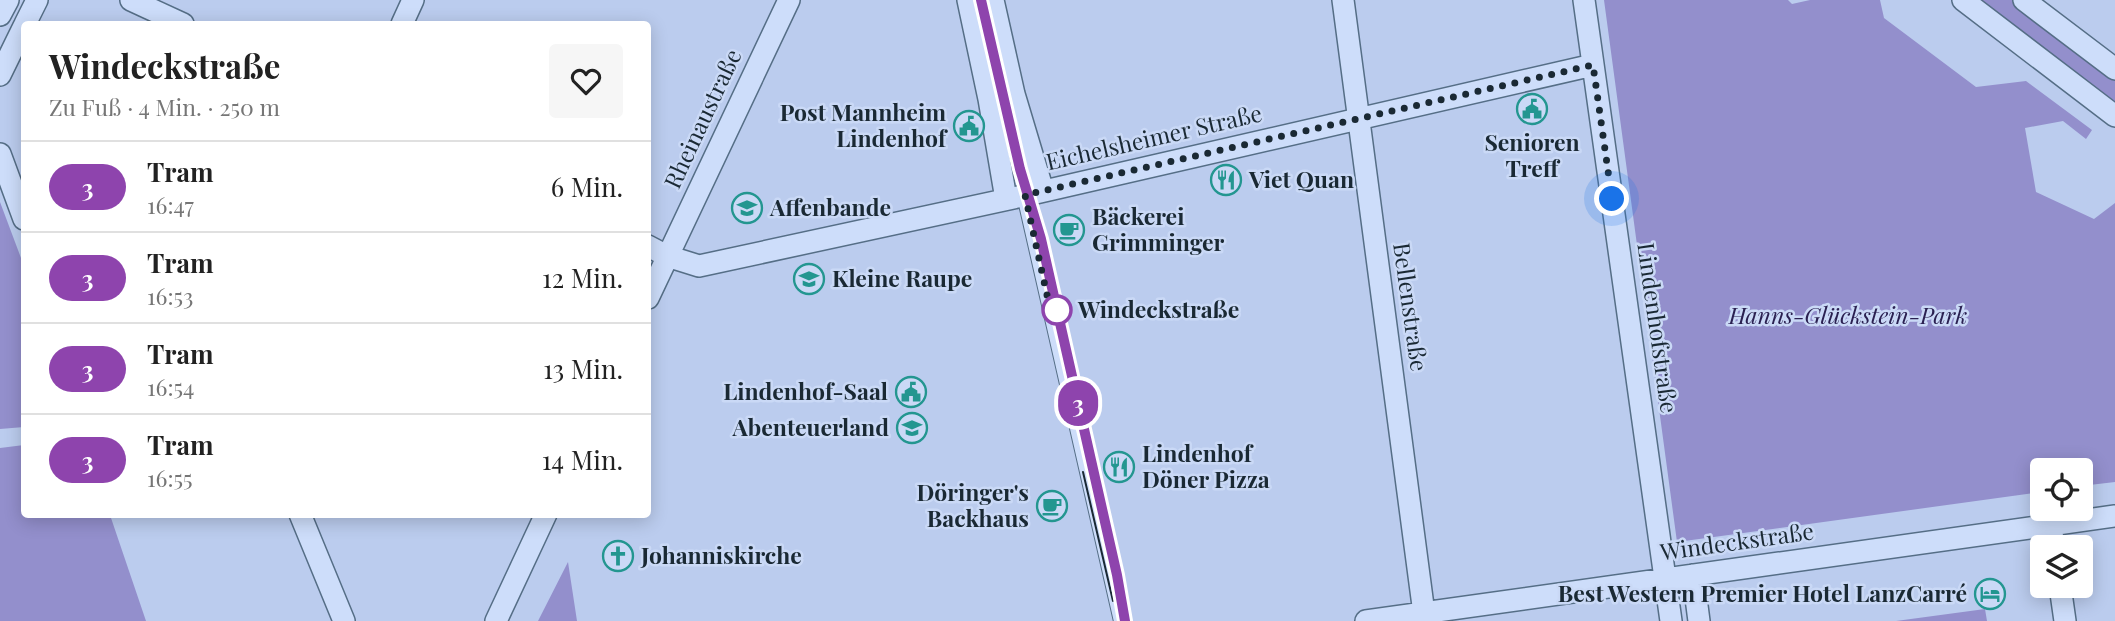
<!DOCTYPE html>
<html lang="de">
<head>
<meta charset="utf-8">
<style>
	:root { --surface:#fff; --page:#f6f6f6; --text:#222; --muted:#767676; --line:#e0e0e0 }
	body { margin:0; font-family:"Playfair Display",serif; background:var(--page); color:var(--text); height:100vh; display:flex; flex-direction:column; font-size:26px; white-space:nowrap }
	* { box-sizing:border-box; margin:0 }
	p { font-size:23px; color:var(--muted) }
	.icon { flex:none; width:38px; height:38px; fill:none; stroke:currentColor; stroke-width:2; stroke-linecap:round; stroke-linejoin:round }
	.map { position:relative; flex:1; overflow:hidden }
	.drawer { position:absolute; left:21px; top:21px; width:630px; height:497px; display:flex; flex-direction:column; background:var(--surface); border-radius:7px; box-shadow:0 4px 18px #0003 }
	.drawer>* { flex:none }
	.badge { padding:0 14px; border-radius:23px; font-size:24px; line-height:46px }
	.tools { position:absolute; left:2030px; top:458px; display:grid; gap:14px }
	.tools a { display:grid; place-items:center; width:63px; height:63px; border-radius:7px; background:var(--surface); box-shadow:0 4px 18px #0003; font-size:35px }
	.you { position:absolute; width:35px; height:35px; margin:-18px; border:5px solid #fff; border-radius:50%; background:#1a73e8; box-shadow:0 0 0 10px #1a73e833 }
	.map>.badge { position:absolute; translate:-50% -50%; box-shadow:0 0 0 4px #fff }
	.round { display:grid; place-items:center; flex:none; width:74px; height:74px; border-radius:7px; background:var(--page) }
	.head { display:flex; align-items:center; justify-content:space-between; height:119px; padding:0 28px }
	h1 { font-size:33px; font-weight:700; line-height:52px }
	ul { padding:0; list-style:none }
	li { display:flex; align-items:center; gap:21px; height:91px; padding:0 28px; border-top:2px solid var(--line) }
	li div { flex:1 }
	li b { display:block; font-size:26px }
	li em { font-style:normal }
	li .badge { min-width:77px; font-weight:700; text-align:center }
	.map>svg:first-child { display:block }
	.green { fill:#938fcc }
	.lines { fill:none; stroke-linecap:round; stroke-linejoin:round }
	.pedestrian-casing { stroke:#556e86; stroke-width:18 }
	.minor-casing { stroke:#556e86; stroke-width:24 }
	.pedestrian { stroke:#cdddfa; stroke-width:16 }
	.minor { stroke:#cdddfa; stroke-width:21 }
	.tram { stroke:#1a2934; stroke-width:2 }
	.line-casing { stroke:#fff; stroke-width:16 }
	.line { stroke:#8e44ad; stroke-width:10 }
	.walk { stroke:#1a2934; stroke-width:7; stroke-dasharray:0 12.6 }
	.stop-dot { fill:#fff; stroke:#8e44ad; stroke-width:3.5 }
	.labels { text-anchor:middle; stroke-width:5; stroke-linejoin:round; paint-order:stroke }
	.poi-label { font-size:23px; font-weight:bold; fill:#1a2934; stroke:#cad9f6; text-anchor:start }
	.street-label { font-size:23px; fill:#1a2934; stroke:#cad9f6 }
	.stop-label { font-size:23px; font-weight:bold; fill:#1a2934; stroke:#cad9f6; text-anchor:start }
	.park-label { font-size:23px; font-style:italic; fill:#2a2051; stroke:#cad9f6 }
</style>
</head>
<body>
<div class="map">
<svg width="2115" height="621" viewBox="0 0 2115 621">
	<rect width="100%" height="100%" fill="#bce"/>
	<path class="green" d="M1604 0H1788L1792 4 1810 0H1880L1884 18 1976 87 2026 81 2092 130 2086 139 2063 121 2025 128 2036 192 2094 219 2115 203V482L2081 486V471H2042V492L1677 542Z
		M1975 0H2012L2115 78V106Z
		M0 202 24 266V427L0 429Z
		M24 445V514L110 515 146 621H0V448Z
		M568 562 577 621H538Z
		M1985 609 1987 621H1896Z"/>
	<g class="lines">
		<g class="pedestrian-casing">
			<path id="pedestrian" d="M1025 195 1122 621"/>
		</g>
		<g class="minor-casing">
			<path id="minor" d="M131 0 183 24
				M968 0 989 99 1006 199
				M993 0 1014 94 1043 191
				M1343 0 1425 621
				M1584 0 1671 621
				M1963 0 2115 116
				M2024 0 2115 69
				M0 15 8 0
				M25 24 37 0
				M402 24 413 0
				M0 75 24 26
				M0 154 24 219
				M648 246 667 256 699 266 1027 195 1593 65
				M648 298 789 0
				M300 514 344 621
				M2051 525 2054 548
				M1693 575 1699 621
				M2060 586 2065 621
				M496 621 546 514
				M1366 621 2115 516"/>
		</g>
		<use href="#pedestrian" class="pedestrian"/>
		<use href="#minor" class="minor"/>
		<path class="tram" d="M981 0 1020 169 1041 239 1117 574 1125 621
			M1083 472 1113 601"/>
	</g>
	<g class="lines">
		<g class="line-casing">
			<path id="line" d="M981 0 1020 169 1041 239 1117 575 1125 621"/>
		</g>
		<use href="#line" class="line"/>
		<path class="walk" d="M1057 310 1051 313 1025 195 1593 65 1612 199"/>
	</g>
	<defs>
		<g id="civic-ring" transform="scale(1.575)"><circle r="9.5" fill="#cad9f6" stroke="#239690" stroke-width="1.5"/><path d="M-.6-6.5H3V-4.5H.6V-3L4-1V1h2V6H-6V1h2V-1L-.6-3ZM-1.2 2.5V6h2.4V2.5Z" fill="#239690"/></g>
		<g id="restaurant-ring" transform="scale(1.575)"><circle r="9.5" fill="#cad9f6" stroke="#239690" stroke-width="1.5"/><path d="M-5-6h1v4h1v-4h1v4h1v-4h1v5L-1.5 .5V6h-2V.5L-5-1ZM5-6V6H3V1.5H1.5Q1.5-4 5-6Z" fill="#239690"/></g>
		<g id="school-ring" transform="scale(1.575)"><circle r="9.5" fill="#cad9f6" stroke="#239690" stroke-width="1.5"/><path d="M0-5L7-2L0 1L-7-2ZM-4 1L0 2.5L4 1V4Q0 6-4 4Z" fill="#239690"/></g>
		<g id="cafe-ring" transform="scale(1.575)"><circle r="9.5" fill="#cad9f6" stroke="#239690" stroke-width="1.5"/><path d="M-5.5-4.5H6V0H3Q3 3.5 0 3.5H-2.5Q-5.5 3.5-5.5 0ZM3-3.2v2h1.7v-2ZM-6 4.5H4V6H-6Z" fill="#239690"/></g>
		<g id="church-ring" transform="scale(1.575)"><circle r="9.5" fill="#cad9f6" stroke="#239690" stroke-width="1.5"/><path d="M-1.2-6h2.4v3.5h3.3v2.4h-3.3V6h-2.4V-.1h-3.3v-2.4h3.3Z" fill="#239690"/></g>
		<g id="hotel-ring" transform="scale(1.575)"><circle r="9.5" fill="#cad9f6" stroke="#239690" stroke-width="1.5"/><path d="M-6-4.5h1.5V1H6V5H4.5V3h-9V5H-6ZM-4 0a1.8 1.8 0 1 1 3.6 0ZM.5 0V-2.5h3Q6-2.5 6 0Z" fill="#239690"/></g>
	</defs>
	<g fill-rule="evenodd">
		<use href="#civic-ring" x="1532" y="109"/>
		<use href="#civic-ring" x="969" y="126"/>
		<use href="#restaurant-ring" x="1226" y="180"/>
		<use href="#school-ring" x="747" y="208"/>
		<use href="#cafe-ring" x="1069" y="230"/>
		<use href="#school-ring" x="809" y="279"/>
		<use href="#civic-ring" x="911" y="392"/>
		<use href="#school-ring" x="912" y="428"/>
		<use href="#restaurant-ring" x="1119" y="467"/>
		<use href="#cafe-ring" x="1052" y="506"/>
		<use href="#church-ring" x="618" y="556"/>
		<use href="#hotel-ring" x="1990" y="594"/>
	</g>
	<circle class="stop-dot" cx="1057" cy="310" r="14"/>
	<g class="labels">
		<g class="poi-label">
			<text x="946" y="121" text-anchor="end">Post Mannheim<tspan x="946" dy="26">Lindenhof</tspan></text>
			<text x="1532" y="151" text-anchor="middle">Senioren<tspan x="1532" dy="26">Treff</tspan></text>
			<text x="1249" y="188">Viet Quan</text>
			<text x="770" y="216">Affenbande</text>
			<text x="1092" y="225">Bäckerei<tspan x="1092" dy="26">Grimminger</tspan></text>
			<text x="832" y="287">Kleine Raupe</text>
			<text x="888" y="400" text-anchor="end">Lindenhof-Saal</text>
			<text x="889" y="436" text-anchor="end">Abenteuerland</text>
			<text x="1142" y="462">Lindenhof<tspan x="1142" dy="26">Döner Pizza</tspan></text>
			<text x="1029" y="501" text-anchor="end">Döringer's<tspan x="1029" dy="26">Backhaus</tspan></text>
			<text x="641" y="564">Johanniskirche</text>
			<text x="1967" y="602" text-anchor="end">Best Western Premier Hotel LanzCarré</text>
		</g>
		<g class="street-label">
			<text transform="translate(703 119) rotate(-65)" y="8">Rheinaustraße</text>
			<text transform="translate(1154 138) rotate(-13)" y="8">Eichelsheimer Straße</text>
			<text transform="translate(1410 307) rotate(82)" y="8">Bellenstraße</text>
			<text transform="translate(1657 328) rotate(82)" y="8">Lindenhofstraße</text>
			<text transform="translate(1737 542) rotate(-8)" y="8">Windeckstraße</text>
		</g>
		<g class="stop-label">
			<text x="1078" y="318">Windeckstraße</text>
		</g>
		<g class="park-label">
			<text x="1848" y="324">Hanns-Glückstein-Park</text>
		</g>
	</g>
</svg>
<div class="tools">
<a><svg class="icon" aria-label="locate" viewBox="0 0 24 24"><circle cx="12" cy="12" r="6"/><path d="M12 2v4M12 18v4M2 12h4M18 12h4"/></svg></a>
<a><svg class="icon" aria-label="layers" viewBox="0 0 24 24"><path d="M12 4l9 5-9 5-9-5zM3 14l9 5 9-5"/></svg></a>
</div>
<div class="you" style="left:1612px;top:199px"></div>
<b class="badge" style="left:1078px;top:403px;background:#8e44ad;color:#fff">3</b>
<section class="drawer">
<div class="head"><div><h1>Windeckstraße</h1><p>Zu Fuß · 4 Min. · 250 m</p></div><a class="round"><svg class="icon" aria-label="heart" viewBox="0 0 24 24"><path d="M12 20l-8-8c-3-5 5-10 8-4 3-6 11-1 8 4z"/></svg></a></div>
<ul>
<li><span class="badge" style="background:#8e44ad;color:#fff">3</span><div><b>Tram</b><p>16:47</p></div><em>6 Min.</em></li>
<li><span class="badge" style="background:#8e44ad;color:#fff">3</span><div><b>Tram</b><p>16:53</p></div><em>12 Min.</em></li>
<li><span class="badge" style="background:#8e44ad;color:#fff">3</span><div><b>Tram</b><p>16:54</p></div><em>13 Min.</em></li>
<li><span class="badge" style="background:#8e44ad;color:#fff">3</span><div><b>Tram</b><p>16:55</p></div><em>14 Min.</em></li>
</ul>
</section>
</div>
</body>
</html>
